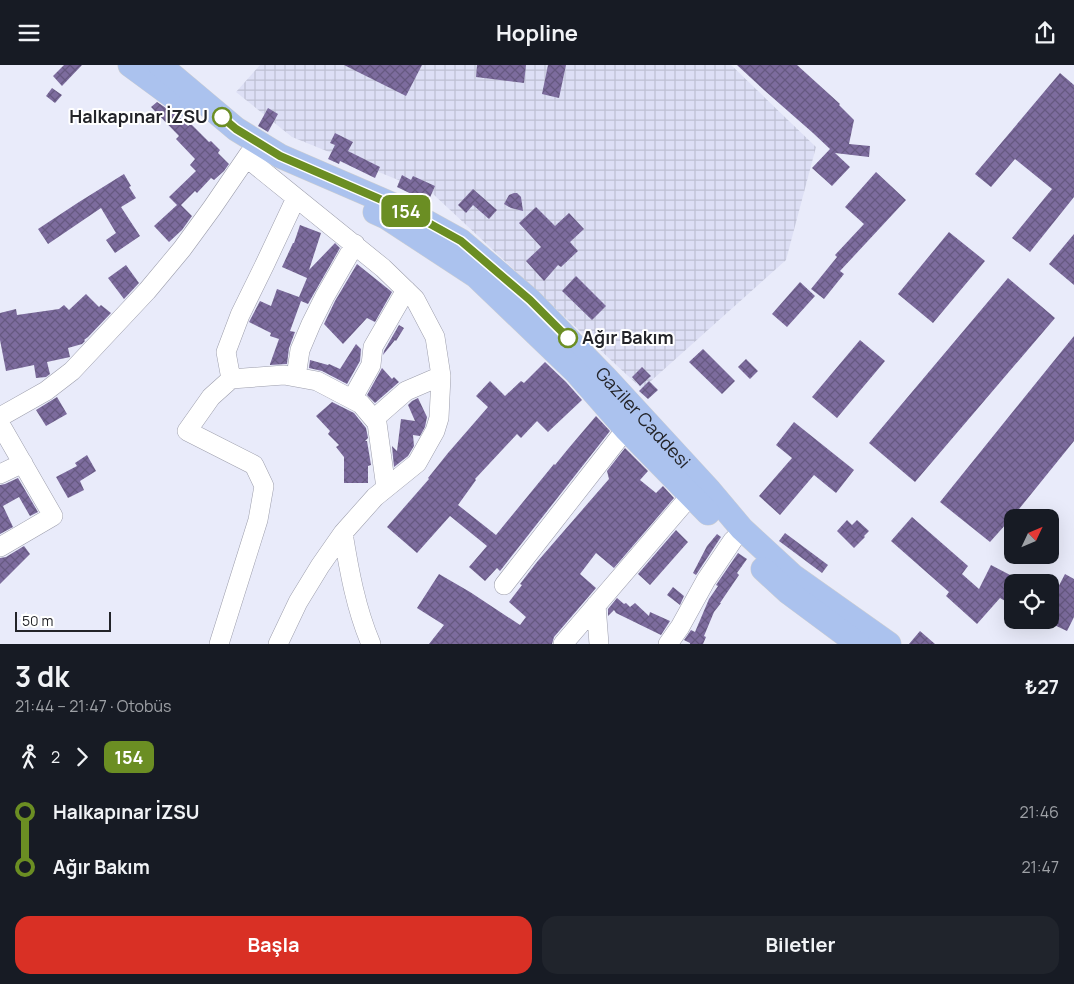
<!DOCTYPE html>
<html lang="tr">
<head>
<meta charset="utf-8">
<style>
	:root { --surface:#171b24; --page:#20242c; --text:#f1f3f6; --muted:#9ea1a6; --accent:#d93025 }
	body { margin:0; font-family:Manrope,sans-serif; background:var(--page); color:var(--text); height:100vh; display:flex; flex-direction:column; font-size:19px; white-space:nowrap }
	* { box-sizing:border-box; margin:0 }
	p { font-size:16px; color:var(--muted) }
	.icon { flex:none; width:28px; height:28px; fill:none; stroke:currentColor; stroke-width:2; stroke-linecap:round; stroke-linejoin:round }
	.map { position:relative; height:579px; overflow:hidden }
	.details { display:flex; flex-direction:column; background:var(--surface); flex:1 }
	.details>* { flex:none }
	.badge { padding:0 10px; border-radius:8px; font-size:18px; line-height:32px }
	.needle { width:32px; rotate:46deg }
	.buttons { position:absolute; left:1004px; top:444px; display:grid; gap:10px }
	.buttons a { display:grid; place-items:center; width:55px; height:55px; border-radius:10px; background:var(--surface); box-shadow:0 5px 20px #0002; font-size:25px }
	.scale { position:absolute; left:15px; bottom:12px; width:96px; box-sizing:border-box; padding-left:5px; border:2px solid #232429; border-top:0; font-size:14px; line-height:18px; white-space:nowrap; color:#232429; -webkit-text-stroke:4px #fff; paint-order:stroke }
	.map>.badge { position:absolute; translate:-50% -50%; box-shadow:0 0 0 2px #fff }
	.legs { display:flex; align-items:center; gap:8px; height:55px; padding:0 15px; font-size:16px }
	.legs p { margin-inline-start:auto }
	.summary { display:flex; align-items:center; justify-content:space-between; height:85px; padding:0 15px }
	h1 { font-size:28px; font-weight:700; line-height:38px }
	.cta { display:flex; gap:10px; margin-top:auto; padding:10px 15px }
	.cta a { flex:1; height:58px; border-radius:15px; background:var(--accent); color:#fff; font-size:20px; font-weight:700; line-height:58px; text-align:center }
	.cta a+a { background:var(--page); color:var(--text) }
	ul { padding:0 15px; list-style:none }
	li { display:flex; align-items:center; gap:18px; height:55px; font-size:19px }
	li i { display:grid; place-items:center; width:8px; height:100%; margin:0 6px; background:currentColor }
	li i::after { content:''; width:12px; height:12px; margin:-6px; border:4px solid; border-radius:50%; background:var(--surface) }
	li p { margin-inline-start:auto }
	li:first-child i { background:linear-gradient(#0000 50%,currentColor 0) }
	li:last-child i { background:linear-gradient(currentColor 50%,#0000 0) }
	header { display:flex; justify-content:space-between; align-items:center; height:65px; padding:0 15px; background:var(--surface); font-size:22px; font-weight:700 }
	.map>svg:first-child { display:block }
	.industrial { fill:url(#industrial-grid) }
	.building { fill:url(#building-cross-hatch) }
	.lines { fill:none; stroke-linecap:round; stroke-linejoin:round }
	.minor-casing { stroke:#9c9dab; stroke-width:20 }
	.major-casing { stroke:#cfcfd0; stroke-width:25 }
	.minor { stroke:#fff; stroke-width:19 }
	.major { stroke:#abc2ee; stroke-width:24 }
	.line-1-casing { stroke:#fff; stroke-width:11 }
	.line-1 { stroke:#6b8e23; stroke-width:8 }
	.stop-1-dot { fill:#fff; stroke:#6b8e23; stroke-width:2.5 }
	.labels { text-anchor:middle; stroke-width:4; stroke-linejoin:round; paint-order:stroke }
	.stop-label { font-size:18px; font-weight:bold; fill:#232429; stroke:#fff; text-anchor:end }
	.street-label { font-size:18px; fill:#232429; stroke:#fff }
</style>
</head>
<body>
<header><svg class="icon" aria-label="menu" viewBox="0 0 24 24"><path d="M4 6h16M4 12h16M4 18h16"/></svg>Hopline<svg class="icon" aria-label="share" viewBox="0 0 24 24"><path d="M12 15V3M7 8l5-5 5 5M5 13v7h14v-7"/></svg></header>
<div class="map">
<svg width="1074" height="579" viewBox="0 0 1074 579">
	<defs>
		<pattern id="industrial-grid" width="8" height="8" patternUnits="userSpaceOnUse" patternTransform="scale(1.25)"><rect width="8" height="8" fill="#dddff5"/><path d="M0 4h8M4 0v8" fill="none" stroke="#bdbfd2"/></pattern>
		<pattern id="building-cross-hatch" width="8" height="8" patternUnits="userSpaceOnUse" patternTransform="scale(1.25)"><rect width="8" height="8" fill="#7d6c9e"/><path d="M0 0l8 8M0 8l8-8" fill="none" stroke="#665981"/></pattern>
	</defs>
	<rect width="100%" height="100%" fill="#e9ebfa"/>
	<path class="industrial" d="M260 0H731L816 82 786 195 642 324 433 129 292 72 236 27Z"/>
	<path class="building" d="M64 0H82L62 21 53 11Z
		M344 0H422L406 31Z
		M477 0H526L524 18 476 12Z
		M548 0H566L559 33 542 29Z
		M737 0H797L840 39 839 40 854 55 849 79 870 81 869 92 835 88 850 102 832 121 812 103 830 84 813 68 764 25Z
		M1060 8 1074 20V132L1030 187 1012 173 1052 124 1015 94 991 122 975 109Z
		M52 23 62 30 55 38 46 31Z
		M157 37 178 51 188 61 191 59 209 77 211 76 220 85 218 88 229 99 224 106 214 115 211 113 197 128 195 126 181 140 192 151 182 165 169 177 154 161 177 140 169 132 196 106 190 100 195 94 176 74 179 71 151 42Z
		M268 43 278 49 268 67 258 61Z
		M335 68 353 77 348 86 380 102 375 113 340 96 339 99 328 94 335 80 330 78Z
		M876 107 906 135 840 206 844 209 824 234 811 224 837 192 835 190 864 159 845 142Z
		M124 109 131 121 129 122 136 133 121 142 140 171 115 188 106 175 116 168 101 143 48 179 38 164 79 137Z
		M402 110 411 115 413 111 435 121 428 137 397 122Z
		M473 124 497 145 489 154 473 140 466 148 458 140Z
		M514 128H517L521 132 523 146 511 143 504 139 509 130Z
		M536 142 555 161 569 148 584 164 570 177 578 186 561 202 558 200 544 216 526 196 541 182 519 158Z
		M300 160 321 168 309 205 335 178 340 183 308 239 301 236 290 266 295 267 289 283 287 299 270 300V299L279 274 270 271 271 268 249 257 260 236 271 241 277 224 299 232 307 213 282 202 293 178H294Z
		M949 167 985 196 933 258 898 229Z
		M1074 169V220L1049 199Z
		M357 199 392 227 375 257 367 253 343 279 324 259 335 236Z
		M126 200 139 218 124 234 108 213Z
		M576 211 606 241 592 255 562 226Z
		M1008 213 1055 253 915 417 869 378Z
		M800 217 815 231 787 262 772 249Z
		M86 229 99 242 101 240 111 248 88 272 84 275 85 276 82 279 68 283 70 292 47 297 50 309 46 312 36 313 34 300 6 306 0 275V248L16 244 17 250 59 244 64 240 69 245Z
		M399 260 404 263 396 276 395 275 383 290 384 286Z
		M1074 271V376L1015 449 990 477 940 437Z
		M860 275 885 296 837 353 812 332Z
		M356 279 361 284 360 296 347 319 322 306 309 303 310 295 328 300 329 299 340 304Z
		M703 284 735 316 722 329 689 297Z
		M746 294 758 306 750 314 738 302Z
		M545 297 566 317 582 335 548 367 537 356 521 373 517 369 475 414 476 415 458 440 496 470 554 399 555 400 568 384 596 351 610 366 500 506 497 503 485 516 469 502 487 481 450 451 417 488 387 462 429 414 428 413 448 388 488 342 476 331 490 316 505 331 521 316 524 318Z
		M642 302 651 311 640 321 632 312Z
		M382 303 392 314 394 312 399 317 375 338 367 330Z
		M649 316 658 325 648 334 639 326Z
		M57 332 67 349 46 361 36 345Z
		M418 333 427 352 425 362 420 371 413 370 414 381 408 391 394 402 392 381 397 386 401 354 415 356 408 340 412 336Z
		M332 337 354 348 366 363 368 373 365 376H367L371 400 368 401V418H344V392L336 382 339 380 328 369 330 366 316 351Z
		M794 357 854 405 836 428 814 410 780 450 759 431 792 393 776 380Z
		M625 383 648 406 640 415 656 428 663 421 674 433 614 503 596 488 580 509 596 523 554 572 552 579H429L444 560 417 543 439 509 470 527 520 560 526 552 509 537 522 520 520 519 537 497 609 414 607 406Z
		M87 390 96 406 80 416 84 425 68 433 56 412 77 401 75 398Z
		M18 413 38 447 30 451 19 432 3 441 13 462 0 469V420L5 419Z
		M912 452 968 501 962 509 979 524 991 500 1012 511V540L1000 533 977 559 946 531 949 527 891 476Z
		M847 455 852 460 857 455 869 466 864 471 865 472 854 483 837 466Z
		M676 465 688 477 650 520 638 509Z
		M785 468 828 500 822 508 779 476Z
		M717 469 721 472 696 510 693 508 707 481Z
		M24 481 30 489 0 519V493L6 492Z
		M738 488 747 494 737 508 739 510 720 538H721L714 547 704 571 706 572 703 579H690V578L684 575 691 565 695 567 709 534 718 521 716 520Z
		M1065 509 1074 514V552L1067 566 1050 558V530L1053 532Z
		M673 522 684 531 680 540 667 530Z
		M617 533 624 539 626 538 630 542 635 538 649 551 650 547 670 556 661 570 616 548 614 545 608 551V544Z
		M920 566 935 579H909Z"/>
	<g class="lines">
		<g class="minor-casing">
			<path id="minor" d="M247 93 383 203 415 234 435 272 441 311 439 353 435 366 417 398 375 432 343 468 320 501 298 537 278 579
				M296 312 300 285 311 259 325 231 355 179
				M231 314 226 287 240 250 265 199 296 133
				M352 334 371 300 373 282 406 225
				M0 352 46 326 72 306 147 226 182 184 212 143 249 89
				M374 354 406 326 441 311
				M0 359 53 451 0 482
				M0 409 23 398
				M343 468C349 505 356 544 371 579
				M504 520 626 364
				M596 540 599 579
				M219 579 258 455 264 421 254 400 187 366 211 332 231 314 284 310 317 316 361 339 377 358 386 423
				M563 579 691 430
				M668 579 680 562 706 515 733 475"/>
		</g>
		<g class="major-casing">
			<g id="major">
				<path d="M130 0 183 39"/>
				<path id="s1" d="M160 0 236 64 280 91 405 145 461 176 530 235 605 312 710 426 742 464 793 511 889 579"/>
				<path d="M375 147 386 152 476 211 576 307 626 364 708 448"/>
				<path d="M763 504 788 527 858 579"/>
			</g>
		</g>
		<use href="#minor" class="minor"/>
		<use href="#major" class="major"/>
	</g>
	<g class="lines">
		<g class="line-1-casing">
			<path id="line-1" d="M222 52 236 64 280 91 405 145 461 176 530 235 568 273"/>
		</g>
		<use href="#line-1" class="line-1"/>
	</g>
	<g class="stop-1-dot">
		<circle cx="222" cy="52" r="9"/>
		<circle cx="568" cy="273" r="9"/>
	</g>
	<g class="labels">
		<g class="stop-label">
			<text x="208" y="58">Halkapınar İZSU</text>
			<text x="582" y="279" text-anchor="start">Ağır Bakım</text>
		</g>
		<g class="street-label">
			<text dy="6" stroke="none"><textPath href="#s1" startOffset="605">Gaziler Caddesi</textPath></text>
		</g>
	</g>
</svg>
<div class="buttons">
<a><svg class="needle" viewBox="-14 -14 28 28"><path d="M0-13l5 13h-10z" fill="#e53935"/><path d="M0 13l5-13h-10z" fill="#9ea1a6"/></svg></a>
<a><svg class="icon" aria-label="locate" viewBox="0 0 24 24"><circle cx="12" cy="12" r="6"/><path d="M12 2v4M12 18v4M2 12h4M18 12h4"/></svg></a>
</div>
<div class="scale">50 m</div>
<b class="badge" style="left:406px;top:146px;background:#6b8e23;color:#fff">154</b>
</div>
<section class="details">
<div class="summary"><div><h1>3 dk</h1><p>21:44 – 21:47 · Otobüs</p></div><b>₺27</b></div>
<div class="legs"><svg class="icon" aria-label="walk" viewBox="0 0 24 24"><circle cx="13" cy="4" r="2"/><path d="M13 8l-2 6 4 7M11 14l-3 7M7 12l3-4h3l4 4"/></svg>2<svg class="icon" aria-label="forward" viewBox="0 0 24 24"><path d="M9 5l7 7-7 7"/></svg><b class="badge" style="background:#6b8e23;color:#fff">154</b></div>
<ul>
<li><i style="color:#6b8e23"></i><b>Halkapınar İZSU</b><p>21:46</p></li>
<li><i style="color:#6b8e23"></i><b>Ağır Bakım</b><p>21:47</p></li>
</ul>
<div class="cta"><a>Başla</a><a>Biletler</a></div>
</section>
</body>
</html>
